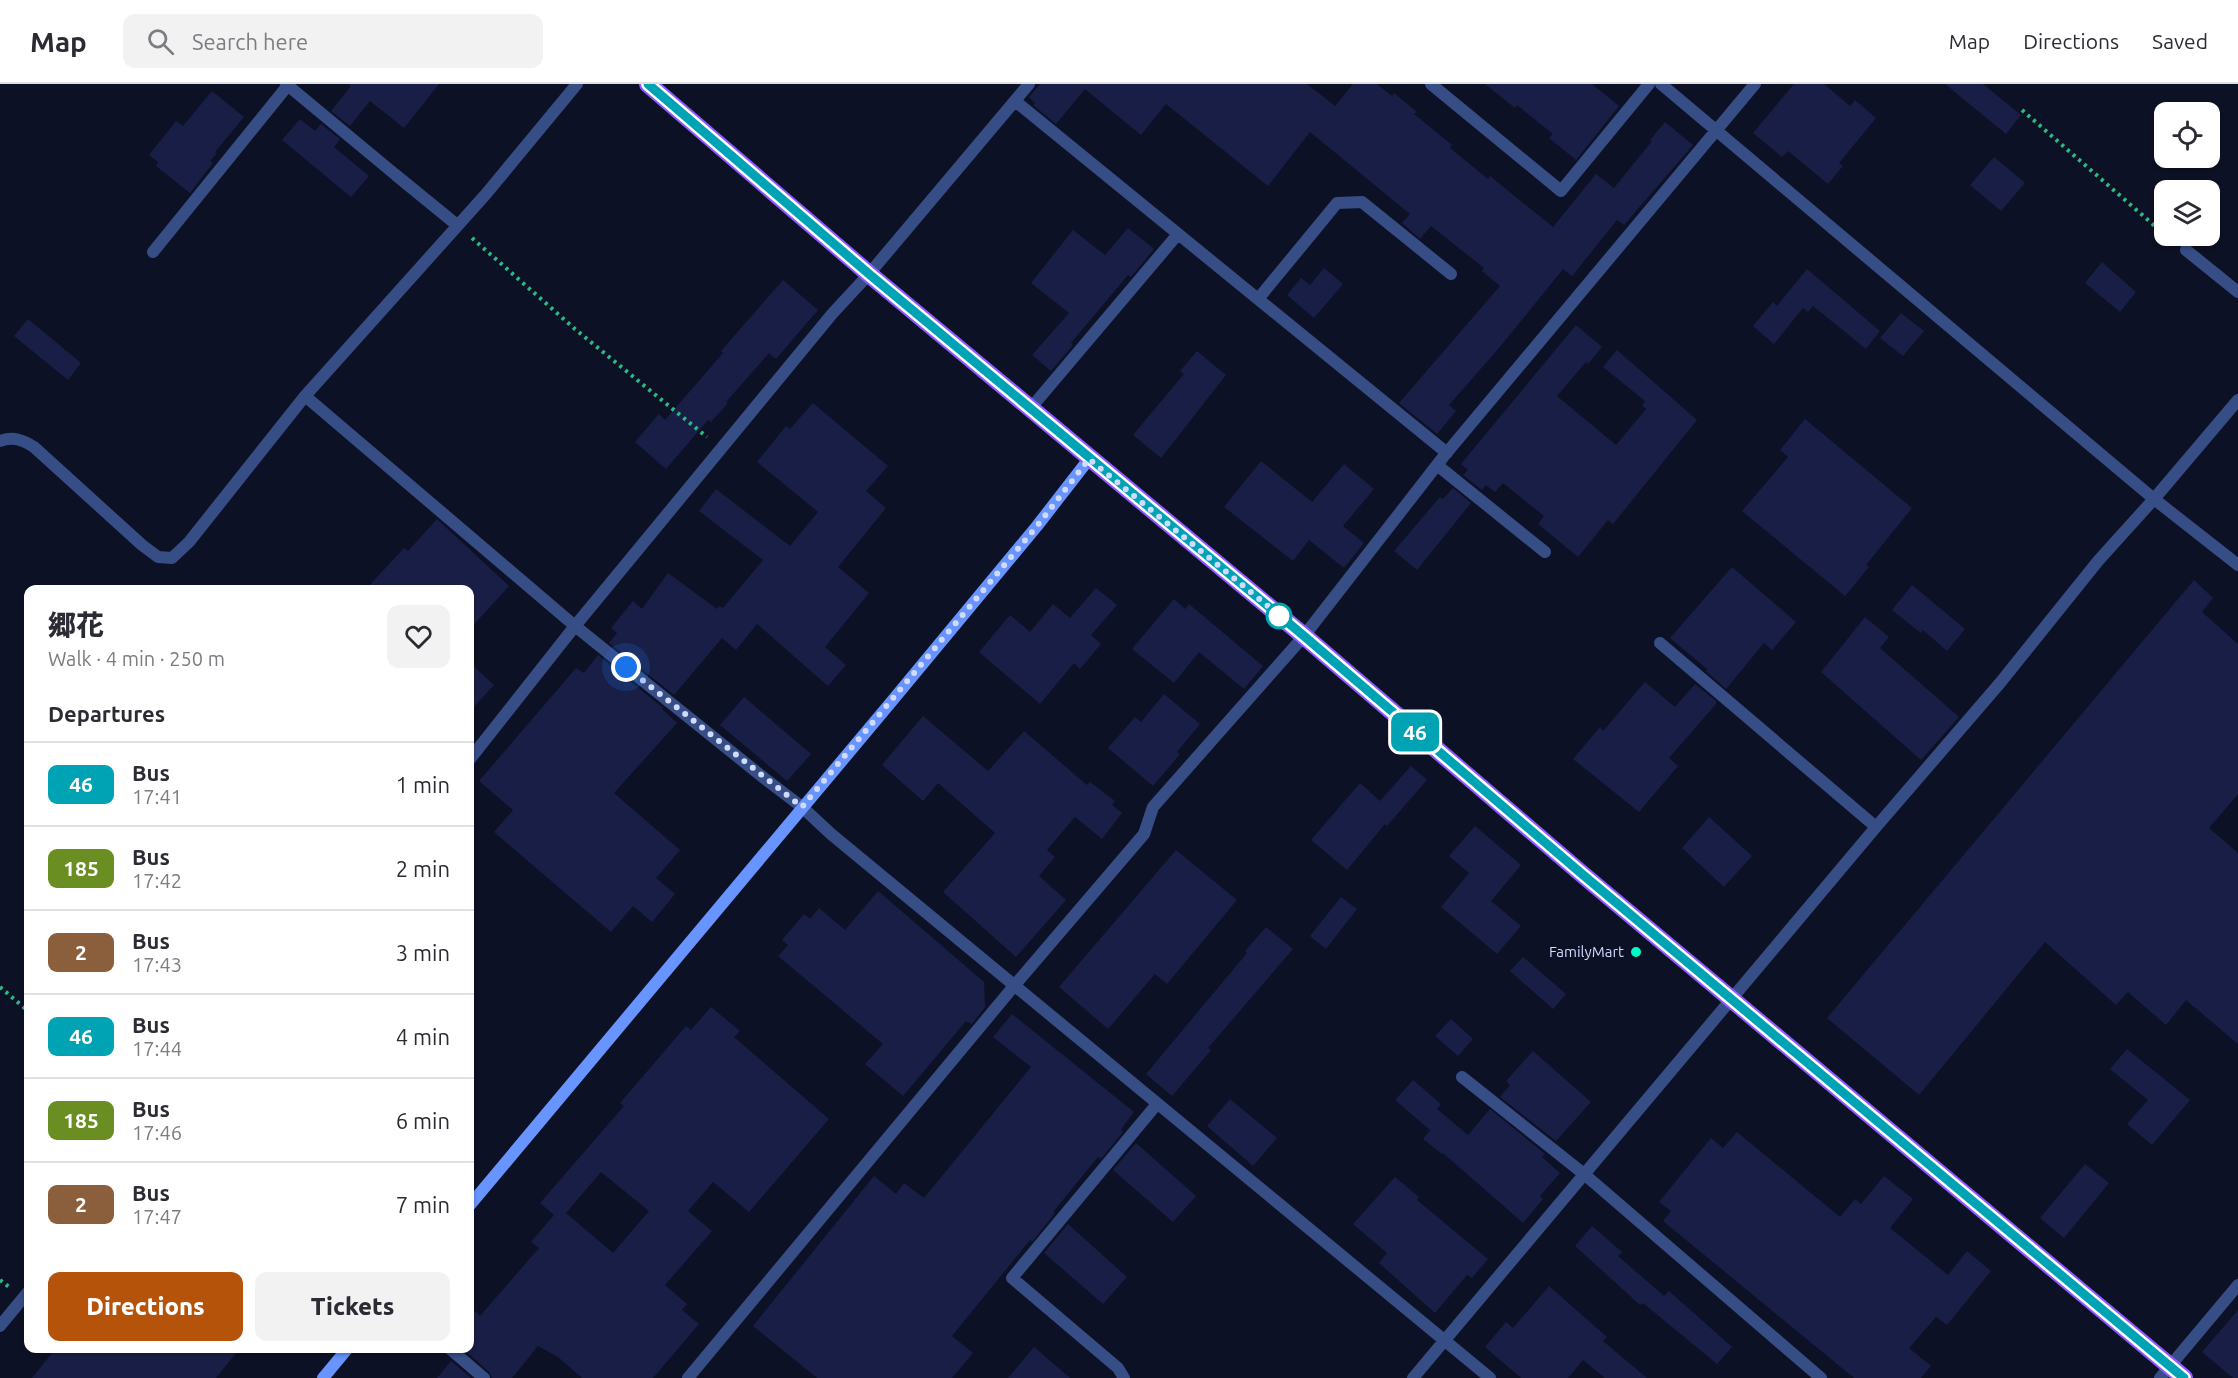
<!DOCTYPE html>
<html lang="en">
<head>
<meta charset="utf-8">
<style>
	:root { --surface:#fff; --page:#f2f2f3; --text:#2b2b33; --muted:#7c7c81; --line:#e1e1e2; --accent:#b45309 }
	body { margin:0; font-family:Ubuntu,"Noto Sans JP",sans-serif; background:var(--page); color:var(--text); height:100vh; display:flex; flex-direction:column; font-size:22px; white-space:nowrap }
	* { box-sizing:border-box; margin:0 }
	p { font-size:20px; color:var(--muted) }
	.icon { flex:none; width:33px; height:33px; fill:none; stroke:currentColor; stroke-width:2; stroke-linecap:round; stroke-linejoin:round }
	.map { position:relative; flex:1; overflow:hidden }
	.drawer { position:absolute; left:24px; top:501px; width:450px; height:768px; display:flex; flex-direction:column; background:var(--surface); border-radius:12px; box-shadow:0 2px 4px #0004 }
	.drawer>* { flex:none }
	.badge { padding:0 12px; border-radius:9px; font-size:21px; line-height:39px }
	.controls { position:absolute; left:2154px; top:18px; display:grid; gap:12px }
	.controls a { display:grid; place-items:center; width:66px; height:66px; border-radius:12px; background:var(--surface); box-shadow:0 2px 4px #0004; font-size:30px }
	.you { position:absolute; width:30px; height:30px; margin:-15px; border:4px solid #fff; border-radius:50%; background:#1a73e8; box-shadow:0 0 0 9px #1a73e833 }
	.map>.badge { position:absolute; translate:-50% -50%; box-shadow:0 0 0 3px #fff }
	h2 { padding:0 24px; font-size:22px; line-height:54px }
	.round { display:grid; place-items:center; flex:none; width:63px; height:63px; border-radius:12px; background:var(--page) }
	.headline { display:flex; align-items:center; justify-content:space-between; height:102px; padding:0 24px }
	h1 { font-size:28px; font-weight:800; line-height:45px }
	.primary-button { display:flex; gap:12px; margin-top:auto; padding:12px 24px }
	.primary-button a { flex:1; height:69px; border-radius:12px; background:var(--accent); color:#fff; font-size:24px; font-weight:800; line-height:69px; text-align:center }
	.primary-button a+a { background:var(--page); color:var(--text) }
	ul { padding:0; list-style:none }
	li { display:flex; align-items:center; gap:18px; height:84px; padding:0 24px; border-top:2px solid var(--line) }
	li div { flex:1 }
	li b { display:block; font-size:22px }
	li em { font-style:normal }
	li .badge { min-width:66px; font-weight:700; text-align:center }
	header { display:flex; align-items:center; gap:36px; box-sizing:border-box; height:84px; padding:0 30px; background:var(--surface); border-bottom:2px solid var(--line) }
	header strong { font-size:28px }
	nav { display:flex; gap:33px; margin-inline-start:auto; font-size:21px }
	.search { width:420px; height:54px; background:var(--page); display:flex; align-items:center; gap:15px; box-sizing:border-box; padding:0 21px; border-radius:12px; color:var(--muted); font-size:22px }
	.map>svg:first-child { display:block }
	.building { fill:#191e46; fill-rule:evenodd }
	.lines { fill:none; stroke-linecap:round; stroke-linejoin:round }
	.path { stroke:#2aba84; stroke-width:4; stroke-dasharray:3 4.5; stroke-linecap:butt }
	.lane { stroke:#374d86; stroke-width:12 }
	.street { stroke:#374d86; stroke-width:12 }
	.secondary { stroke:#6894ff; stroke-width:12 }
	.primary { stroke:#8c58ff; stroke-width:18 }
	.line-casing { stroke:#fff; stroke-width:14 }
	.line { stroke:#00a3b4; stroke-width:9 }
	.walk { stroke:#d1daff; stroke-width:6; stroke-dasharray:0 10.8 }
	.stop-dot { fill:#fff; stroke:#00a3b4; stroke-width:3 }
	.poi-dot { fill:#00fcc6; stroke:#0d1125; stroke-width:2 }
	.labels { text-anchor:middle; stroke-width:4.5; stroke-linejoin:round; paint-order:stroke }
	.poi-label { font-size:15px; fill:#d1daff; stroke:#0d1125; text-anchor:end }
</style>
</head>
<body>
<header>
<strong>Map</strong>
<div class="search"><svg class="icon" aria-label="search" viewBox="0 0 24 24"><circle cx="10" cy="10" r="6"/><path d="M15 15l6 6"/></svg>Search here</div>
<nav><a>Map</a><a>Directions</a><a>Saved</a></nav>
</header>
<div class="map">
<svg width="2238" height="1294" viewBox="0 0 2238 1294">
	<rect width="100%" height="100%" fill="#0d1125"/>
	<path class="building" d="M348 0H439L404 44 370 17 350 42 331 27 351 2Z
		M1040 0H1307L1335 22 1353 0H1377L1392 12 1394 9 1417 28 1414 30 1452 61 1450 64 1488 95 1490 92 1553 143 1596 90 1614 104 1652 57 1650 56 1665 38 1693 61 1624 141 1617 136 1572 192 1563 185 1499 264 1449 321 1456 327 1437 350 1399 319 1500 202 1482 187 1484 184 1431 142 1420 155 1402 139 1410 130 1310 48 1268 102 1166 20 1141 51 1085 5 1056 40 1033 21 1035 19 1029 13Z
		M1485 0H1592L1619 22 1576 76 1549 54 1553 50 1517 21 1515 24Z
		M1794 0H1824L1850 22 1855 16 1876 34 1839 79 1843 82 1828 100 1788 67 1782 73 1753 49Z
		M1945 0H1983L2021 31 2006 50Z
		M212 7 244 33 215 68 217 69 210 77 213 79 190 109 156 82 158 78 149 71 176 37 183 42Z
		M300 35 315 47 321 40 340 55 334 63 369 92 351 113 282 56Z
		M1994 73 2025 99 2001 127 1970 101Z
		M1128 144 1154 165 1131 193 1128 191 1071 259 1073 261 1051 287 1032 271 1069 229 1031 199 1073 146 1105 171Z
		M2102 178 2136 208 2120 228 2085 199Z
		M1324 184 1343 200 1314 234 1287 211 1301 194 1310 201Z
		M1807 185 1880 247 1866 265 1813 222 1808 228 1803 224 1774 260 1753 242 1773 218 1777 222Z
		M783 196 818 226 776 275 769 269 726 318 728 319 711 338 708 336 666 385 635 358 659 330 665 336 723 269 721 267Z
		M1901 229 1924 247 1903 272 1880 254Z
		M28 235 81 279 68 296 14 252Z
		M1576 241 1602 263 1588 280 1586 278 1557 312 1616 361 1646 325 1642 321 1645 317 1603 283 1617 266 1697 336 1613 440 1608 436 1578 473 1538 440 1544 432 1503 399 1495 408 1486 401 1482 406 1463 391 1468 386 1461 380Z
		M1197 267 1226 291 1161 374 1133 351 1184 290 1180 287Z
		M813 319 888 382 866 407 886 424 838 483 869 509 825 563 846 581 828 602 757 540 736 566 722 554 674 611 609 559 617 549 611 544 633 517 642 525 668 489 717 525 719 522 723 524 763 476 699 427 716 405 790 462 818 428 757 378 786 342 790 345Z
		M1805 335 1912 424 1866 481 1869 483 1845 512 1742 427 1788 373 1780 366Z
		M1261 377 1312 418 1344 380 1374 405 1343 442 1364 459 1344 484 1309 456 1293 477 1224 423Z
		M1453 404 1471 419 1417 486 1394 467 1440 413 1443 415Z
		M437 435 509 502 470 545V506H365L404 464 408 467Z
		M1732 483 1796 538 1772 566 1764 559 1726 605 1706 587 1707 585 1670 554Z
		M2194 496 2213 514 2202 528 2238 560V710L2209 744 2238 769V960L2186 916 2166 941 2128 908 2116 921 2045 858 1919 1011 1827 934Z
		M1912 501 1965 545 1947 567 1923 546 1921 549 1892 526Z
		M1096 504 1117 521 1091 551 1101 560 1080 585 1074 579 1040 620 979 568 1010 531 1030 548 1053 520 1070 534Z
		M1174 515 1185 525 1189 520 1263 582 1244 605 1199 568 1174 599 1132 565Z
		M1865 533 1889 553 1880 564 1959 633 1921 676 1821 588Z
		M598 571 663 624 662 625 677 639 614 709 680 766 656 794 675 810 652 838 633 822 611 848 494 748 513 726 479 697 576 584 584 589Z
		M470 579 494 601 470 627Z
		M1645 598 1675 623 1695 600 1716 617V620L1669 674 1678 682 1639 728 1573 675 1600 643 1603 647Z
		M1164 610 1200 640 1177 668 1180 670 1153 702 1108 664 1135 633 1141 638Z
		M744 613 811 670 787 697 720 641Z
		M923 632 988 687 1024 647 1087 701 1090 698 1115 717 1112 721 1122 729 1102 755 1075 733 1047 766 1055 773 1039 792 1066 816 1016 873 943 808 995 749 938 699 923 717 882 681Z
		M1411 682 1427 696 1387 742 1385 740 1347 786 1311 756 1360 699 1380 717Z
		M1709 733 1752 772 1724 803 1682 764Z
		M1475 742 1521 781 1491 817 1521 842 1497 870 1441 823 1469 789 1449 772Z
		M1176 766 1237 816 1167 900 1155 890 1108 945 1059 903Z
		M878 807 984 898 985 923 972 940 966 937 903 1012 865 980 883 960 778 872 788 861 782 856 804 830 810 835 819 824 845 846Z
		M1341 813 1357 825 1326 865 1310 852Z
		M1266 843 1293 865 1208 964 1211 966 1172 1012 1146 990 1247 869 1245 867Z
		M1523 873 1566 910 1553 925 1510 887Z
		M711 923 740 947 734 953 829 1035 749 1128 713 1098 688 1127 712 1147 665 1201 687 1220 682 1226 699 1240 653 1294H582L558 1273 538 1262 512 1294H492L489 1288 462 1264H470V1223L480 1232 539 1164 531 1158 554 1131 540 1119 624 1022 620 1019 686 942 691 946ZM601 1088 649 1127 613 1169 566 1129Z
		M1012 930 1134 1028 1121 1045 1123 1048 1101 1075 1098 1073 1053 1128 1055 1129 1032 1158 1030 1156 952 1252 973 1269 952 1294H817L753 1242 874 1092 896 1110 904 1099 924 1114 1031 983 993 953Z
		M1451 935 1473 955 1458 972 1435 952Z
		M2127 965 2190 1016 2152 1061 2127 1040 2148 1016 2110 985Z
		M1533 967 1591 1018 1556 1057 1500 1013 1510 1001 1506 997Z
		M1413 996 1441 1020 1437 1025 1468 1051 1490 1025 1545 1070 1542 1073 1560 1089 1540 1112 1543 1115 1523 1139 1443 1069 1442 1070 1423 1055 1430 1046 1395 1016Z
		M1230 1015 1277 1054 1253 1082 1207 1042Z
		M1737 1048 1840 1133 1855 1115 1861 1120 1884 1092 1913 1115 1890 1144 1948 1191 1967 1167 1991 1187 1947 1241 1936 1233 1909 1264 1931 1282 1921 1294H1854L1663 1137 1671 1127 1659 1118 1711 1054 1723 1064Z
		M1136 1059 1196 1112 1173 1138 1113 1086Z
		M2085 1080 2109 1099 2064 1154 2040 1134Z
		M1395 1093 1419 1113 1417 1116 1488 1175 1472 1194 1467 1191 1435 1229 1379 1179 1387 1169 1353 1140Z
		M1068 1140 1127 1193 1103 1220 1044 1169Z
		M1592 1142 1622 1168 1618 1172 1664 1212 1669 1207 1732 1263 1717 1280 1643 1219 1640 1221 1575 1162Z
		M1549 1202 1607 1253 1603 1257 1647 1294H1605L1583 1276 1568 1294H1521L1485 1263 1506 1238 1513 1244Z
		M2238 1226V1294H2233L2202 1268Z
		M1034 1263 1070 1294H1008Z
		M56 1264H240L216 1294H32Z
		M451 1277 471 1294H437Z"/>
	<g class="lines">
		<path class="path" d="M2022 26 2164 150
			M472 154 575 245 707 353
			M0 903 28 927
			M0 1196 9 1203"/>
		<path class="lane" d="M286 0 397 92
			M153 168 289 0"/>
		<path class="street" d="M1431 0 1561 107 1649 0
			M1661 0 2154 415 2238 316
			M1015 17 1447 369
			M397 92 457 141
			M2186 166 2238 208
			M1258 215 1337 119 1362 118 1451 190
			M305 312 486 110 577 0
			M1030 325 1178 150
			M0 357C13 352 23 356 34 363L142 461 158 473 172 474 189 458 305 312 575 542 764 694 802 723 831 750 1490 1294
			M1437 381 1545 468
			M1660 559 1876 743
			M470 675 575 542 832 230 869 190 1029 0
			M1462 993 1584 1090 1821 1294
			M0 1242 28 1208
			M449 1264 484 1294
			M688 1294 1014 902 1144 750 1153 723 1304 552 1444 372 1755 0
			M1124 1294 1118 1284 1012 1194 1157 1020
			M1413 1294 1876 743 2000 599 2098 477 2154 415 2238 481
			M2160 1294 2238 1201"/>
		<path class="secondary" d="M470 1121 892 617 1037 442 1089 375
			M323 1294 348 1264"/>
		<path class="primary" d="M648 0 869 190 1304 552 1582 790 2184 1294"/>
	</g>
	<g class="lines">
		<g class="line-casing">
			<path id="line" d="M648 0 869 190 1304 552 1582 790 2184 1294"/>
		</g>
		<use href="#line" class="line"/>
		<path class="walk" d="M626 583 802 723 1037 442 1089 375 1286 537 1279 532"/>
	</g>
	<circle class="stop-dot" cx="1279" cy="532" r="12"/>
	<circle class="poi-dot" cx="1636" cy="868" r="6"/>
	<g class="labels">
		<g class="poi-label">
			<text x="1624" y="873">FamilyMart</text>
		</g>
	</g>
</svg>
<div class="controls">
<a><svg class="icon" aria-label="locate" viewBox="0 0 24 24"><circle cx="12" cy="12" r="6"/><path d="M12 2v4M12 18v4M2 12h4M18 12h4"/></svg></a>
<a><svg class="icon" aria-label="layers" viewBox="0 0 24 24"><path d="M12 4l9 5-9 5-9-5zM3 14l9 5 9-5"/></svg></a>
</div>
<div class="you" style="left:626px;top:583px"></div>
<b class="badge" style="left:1415px;top:648px;background:#00a3b4;color:#fff">46</b>
<section class="drawer">
<div class="headline"><div><h1>郷花</h1><p>Walk · 4 min · 250 m</p></div><a class="round"><svg class="icon" aria-label="heart" viewBox="0 0 24 24"><path d="M12 20l-8-8c-3-5 5-10 8-4 3-6 11-1 8 4z"/></svg></a></div>
<h2>Departures</h2>
<ul>
<li><span class="badge" style="background:#00a3b4;color:#fff">46</span><div><b>Bus</b><p>17:41</p></div><em>1 min</em></li>
<li><span class="badge" style="background:#6b8e23;color:#fff">185</span><div><b>Bus</b><p>17:42</p></div><em>2 min</em></li>
<li><span class="badge" style="background:#8b5e3c;color:#fff">2</span><div><b>Bus</b><p>17:43</p></div><em>3 min</em></li>
<li><span class="badge" style="background:#00a3b4;color:#fff">46</span><div><b>Bus</b><p>17:44</p></div><em>4 min</em></li>
<li><span class="badge" style="background:#6b8e23;color:#fff">185</span><div><b>Bus</b><p>17:46</p></div><em>6 min</em></li>
<li><span class="badge" style="background:#8b5e3c;color:#fff">2</span><div><b>Bus</b><p>17:47</p></div><em>7 min</em></li>
</ul>
<div class="primary-button"><a>Directions</a><a>Tickets</a></div>
</section>
</div>
</body>
</html>
